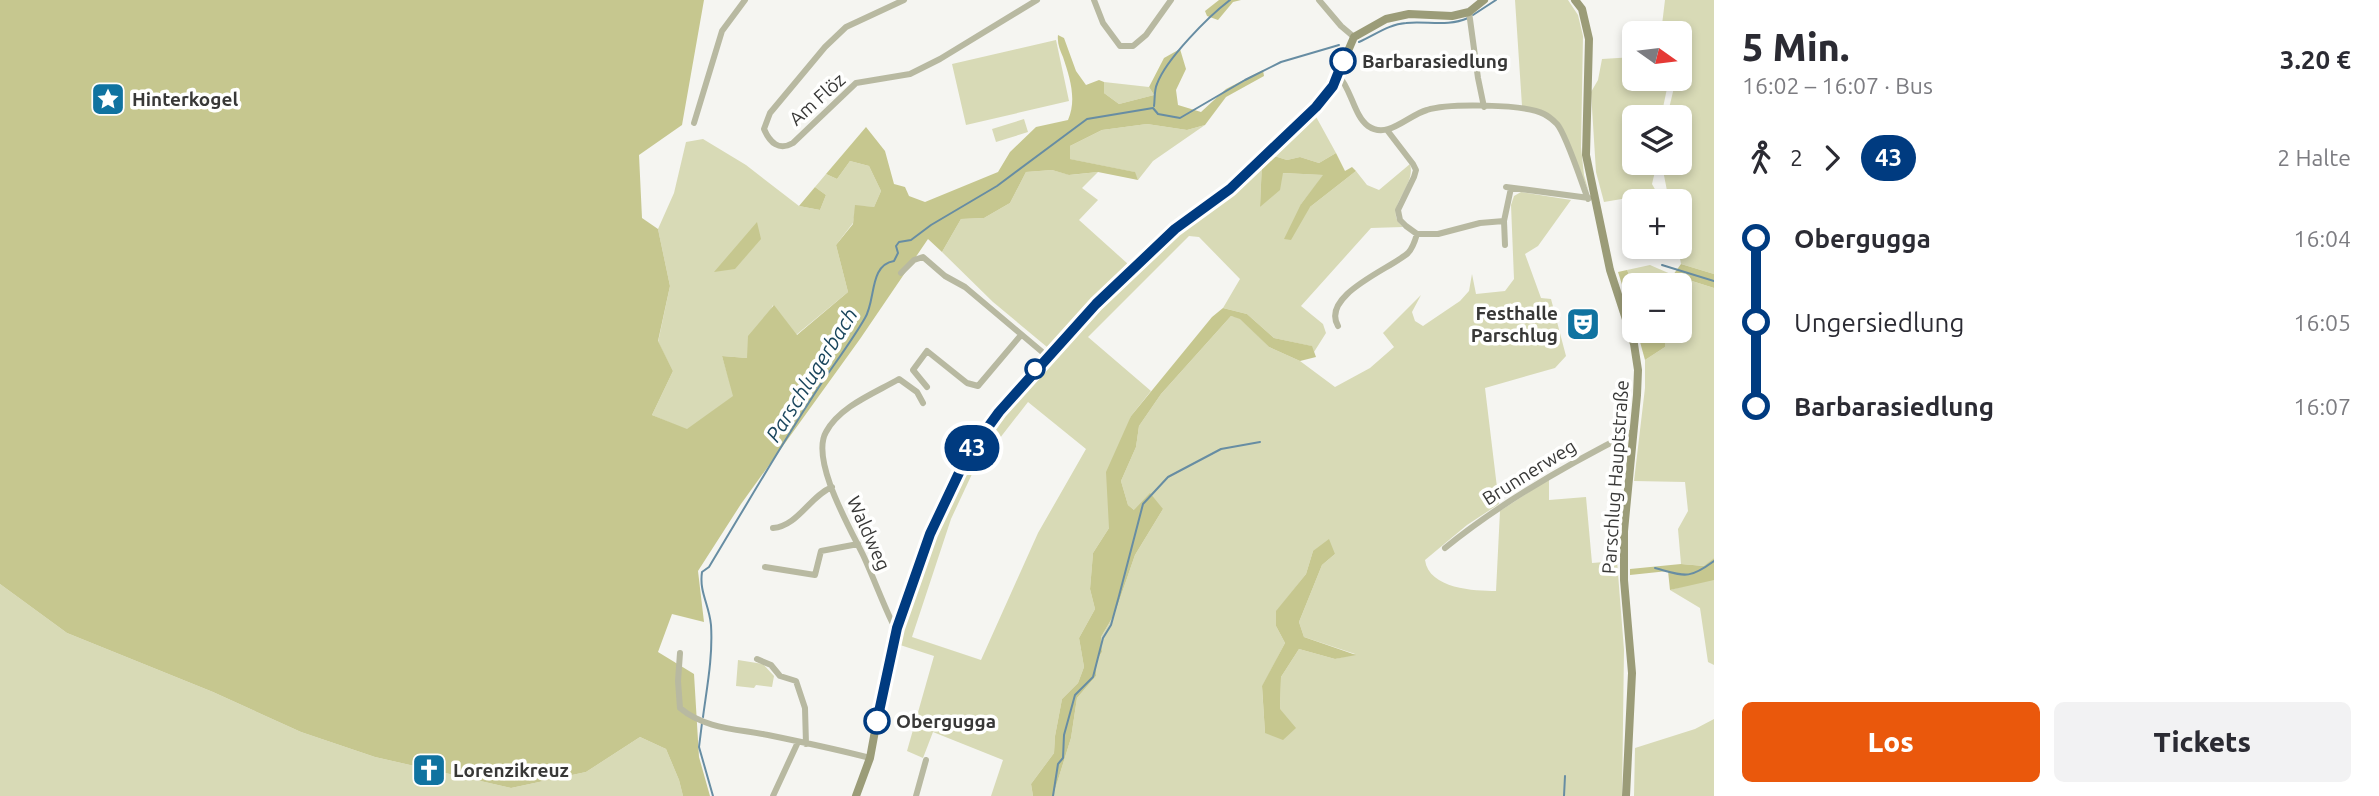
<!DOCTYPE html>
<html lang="de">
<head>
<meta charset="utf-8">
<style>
	:root { --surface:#fff; --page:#f2f2f3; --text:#2b2b33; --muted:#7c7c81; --accent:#ea580c }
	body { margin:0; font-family:Ubuntu,sans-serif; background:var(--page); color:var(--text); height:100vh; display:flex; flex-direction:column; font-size:26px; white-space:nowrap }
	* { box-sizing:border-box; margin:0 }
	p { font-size:23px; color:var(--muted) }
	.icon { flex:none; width:38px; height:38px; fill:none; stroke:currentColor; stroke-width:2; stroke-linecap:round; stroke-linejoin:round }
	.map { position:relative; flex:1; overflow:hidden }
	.drawer { display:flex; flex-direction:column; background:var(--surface); width:665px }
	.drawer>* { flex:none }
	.badge { padding:0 14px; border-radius:23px; font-size:24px; line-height:46px }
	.needle { width:46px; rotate:104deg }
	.controls { position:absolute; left:1622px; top:21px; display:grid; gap:14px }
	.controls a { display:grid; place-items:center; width:70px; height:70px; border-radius:10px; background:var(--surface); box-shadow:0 4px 10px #0003; font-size:35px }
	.map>.badge { position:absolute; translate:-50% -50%; box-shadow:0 0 0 4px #fff }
	.legs { display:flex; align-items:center; gap:10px; height:77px; padding:0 28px; font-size:23px }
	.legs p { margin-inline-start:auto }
	.overview { display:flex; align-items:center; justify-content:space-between; height:119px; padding:0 28px }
	h1 { font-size:38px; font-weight:800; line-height:52px }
	.primary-button { display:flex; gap:14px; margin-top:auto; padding:14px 28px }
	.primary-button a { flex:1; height:80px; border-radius:10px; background:var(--accent); color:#fff; font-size:28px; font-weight:800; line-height:80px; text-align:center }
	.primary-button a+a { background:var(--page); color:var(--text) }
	ul { padding:0 28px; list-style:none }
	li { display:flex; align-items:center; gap:24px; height:84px; font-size:26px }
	li i { display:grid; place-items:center; width:10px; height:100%; margin:0 9px; background:currentColor }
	li i::after { content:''; width:18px; height:18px; margin:-9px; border:5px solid; border-radius:50%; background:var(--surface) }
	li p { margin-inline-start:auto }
	li:first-child i { background:linear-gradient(#0000 50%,currentColor 0) }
	li:last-child i { background:linear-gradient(currentColor 50%,#0000 0) }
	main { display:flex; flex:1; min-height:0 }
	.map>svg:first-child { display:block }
	.green { fill:#d8dab6; fill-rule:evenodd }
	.forest { fill:#c6c78f }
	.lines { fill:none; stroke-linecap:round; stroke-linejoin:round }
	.stream { stroke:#678da3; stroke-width:2 }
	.street { stroke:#b8b9a1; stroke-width:6 }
	.secondary { stroke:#9b9c78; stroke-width:8 }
	.line-1-casing { stroke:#fff; stroke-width:16 }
	.line-1 { stroke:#003b80; stroke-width:10 }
	.stop-1-dot { fill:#fff; stroke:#003b80; stroke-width:3.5 }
	.labels { text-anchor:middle; stroke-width:7; stroke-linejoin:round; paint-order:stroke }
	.stop-label { font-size:19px; font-weight:bold; fill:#383837; stroke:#fffffe; text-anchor:start }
	.poi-label { font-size:19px; font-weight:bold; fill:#383837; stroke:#fffffe; text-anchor:start }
	.street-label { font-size:19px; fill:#383837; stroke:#fffffe }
	.water-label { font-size:21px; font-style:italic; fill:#1a465d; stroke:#fffffe }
</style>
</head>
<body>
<main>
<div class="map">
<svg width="1714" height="796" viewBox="0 0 1714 796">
	<rect width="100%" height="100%" fill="#f5f5f1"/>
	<path class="green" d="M1515 0H1568L1578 15 1583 36 1581 147 1584 175 1589 192 1561 125 1522 106Z
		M1665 0H1714V274L1681 264 1678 247H1680V201H1669L1662 165V163H1680V117H1667L1676 79H1680V33H1661Z
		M1056 40 1069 101 966 125 952 64Z
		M1634 57V79H1669L1661 117H1634V163H1657L1652 184 1657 193 1604 202 1596 172 1591 92 1598 80 1602 59Z
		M1104 82 1149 87 1154 95 1119 104 1104 93Z
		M1314 113 1336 153 1319 163 1300 157 1287 160 1271 155Z
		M1024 119 1028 132 996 142 992 129Z
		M1147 124 1187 130 1205 125 1153 161 1138 180 1134 172 1069 159 1070 146 1102 130Z
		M703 139 746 165 799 206 820 210 826 195 815 187 826 174 837 179 850 161 869 166 881 191 874 207 856 206 853 223 836 245 848 292 796 335 773 305 747 358 722 356 734 396 687 430 652 415 673 371 658 342 670 286 658 229 674 193 686 142Z
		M1262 162 1260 207 1282 173 1324 175 1301 204 1310 207 1356 171 1367 185 1379 190 1410 164C1417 187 1381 209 1403 227L1371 228 1301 306 1323 324 1326 333 1314 352 1311 346 1274 338 1247 314 1223 308 1240 279 1199 237 1189 236 1088 337 1151 391 1131 416 1109 508V528L1093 553 1090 589 1095 609 1079 638 1084 667 1078 683 1062 699 1055 736 1054 753 1031 784 1033 796H991L1003 760 933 732 923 758 907 751 934 656 897 644 934 532 965 464 985 435 1019 393 1128 276 1162 243 1231 193ZM1028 402 1086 449 1038 533 981 660 912 637 951 519 972 474Z
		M1052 170 1070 175 1098 172 1082 188 1098 200 1079 220 1128 264 1047 347 993 302 942 252 961 219 984 218 1010 203 1026 172Z
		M1521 192 1571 200 1538 246 1525 254 1541 298 1551 299 1566 356 1555 368 1485 388 1499 504 1467 525 1425 560C1429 589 1475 591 1496 591L1500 511 1549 479V500L1586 497 1592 563 1617 561 1624 650 1622 796H1053L1071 738 1077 698 1096 676 1097 660 1102 652 1101 637 1115 613 1135 555 1163 509 1134 510 1128 505 1121 481 1136 447 1139 426 1161 394 1231 316 1240 318 1269 347 1300 361 1335 387 1370 368 1394 347 1383 333 1421 295 1412 312 1415 321 1423 326 1460 301 1469 291 1472 274 1476 294 1505 291 1514 279 1511 205 1514 196ZM1313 551 1335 554 1322 565 1299 622 1304 637 1355 654 1335 659 1299 649 1281 677 1280 709 1265 733 1262 687 1285 643 1276 626V612L1306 574Z
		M1650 265 1673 275 1714 288V558L1705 566 1681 564 1678 529 1688 511 1685 482 1634 481 1645 388V360L1665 347V331H1680V285H1634L1627 270Z
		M1705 580H1714V665L1708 662 1700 608 1670 590Z
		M0 584 67 633 213 692 301 732 375 757 511 788 586 772 640 737 666 749 679 780 683 796H0Z
		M738 660 763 664 774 676 772 687 756 685 754 688 736 686Z
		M1714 719V796H1634L1635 748 1695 729Z"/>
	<path class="forest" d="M0 0H704L682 125 639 155 642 218 658 229 670 286 658 341 673 371 652 415 687 429 733 396 722 356 747 358 748 336 774 305 797 335 848 292 836 245 853 224 855 205 874 207 881 191 869 166 850 161 837 179 826 174 866 127 885 151 894 184 905 187 909 196 925 202 998 172 1010 152 1036 127 1068 120C1077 100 1070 78 1063 57 1060 50 1057 43 1058 35L1064 38 1076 71 1086 85 1099 80 1104 82V93L1119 104 1154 95 1149 87 1164 58 1180 49 1186 69 1176 90 1178 105 1201 112 1226 89 1263 70 1264 76 1226 97 1205 125 1187 130 1147 124 1102 130 1070 146V159L1135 172 1138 180 1098 172 1069 175 1052 170 1026 172 1010 203 984 218 961 219 942 252 928 239 860 339 741 504 698 571 704 622 672 614 658 652 694 674 699 757 710 796H683L679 780 666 749 640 737 586 772 511 788 375 757 301 732 213 692 67 633 0 584Z
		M1219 0H1241L1233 2 1218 20 1207 16 1205 11Z
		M1336 153 1345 171 1352 167 1356 171 1310 207 1291 240 1284 239 1301 204 1323 175 1283 173 1280 190 1260 207 1262 162 1271 155 1287 160 1300 157 1319 163Z
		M815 187 826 195 820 210 799 206Z
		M757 222 761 239 735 269 714 272Z
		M1681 264 1714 274V288L1673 275Z
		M1627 270 1634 285V323L1618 272Z
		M1223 308 1247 314 1274 338 1312 346 1316 357 1300 361 1269 347 1240 319 1231 316 1161 394 1139 426 1136 447 1121 481 1128 505 1134 510 1150 493 1163 509 1135 555 1115 613 1101 637 1102 652 1097 660 1096 676 1077 698 1071 738 1053 796H1033L1031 784 1054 753 1055 736 1062 699 1078 683 1084 667 1079 638 1095 609 1090 589 1093 553 1109 528 1106 472 1131 416 1212 317Z
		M1637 331H1665V347L1645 360Z
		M1329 539 1335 554 1322 565 1299 622 1304 637 1356 655 1335 659 1299 649 1281 677 1280 709 1296 728 1283 740 1265 733 1262 686 1285 643 1276 626V611L1306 574 1313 551Z
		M1714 558V580L1670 590 1668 571 1630 575V569L1681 564 1704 566Z"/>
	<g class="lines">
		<path class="stream" d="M1473 15 1496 0
			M1359 42C1375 35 1389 24 1406 23 1428 21 1448 27 1468 18
			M1154 106C1155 100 1154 90 1157 84 1166 59 1209 16 1230 0
			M1662 265 1714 281
			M1655 568C1685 576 1688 580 1714 561
			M703 717C707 687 713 656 711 625 709 604 699 592 702 572L709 567C744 509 778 450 815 393 831 368 850 344 865 318 876 300 869 265 894 261L898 253 896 246 899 242 911 240 931 225 997 186 1087 119 1153 108 1158 114 1180 118 1245 80 1281 62 1339 45
			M702 723 699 747 713 796
			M1053 796 1058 764 1063 758 1064 735 1075 695 1093 677 1103 638 1111 625 1119 596 1143 504 1168 477 1221 449 1260 442
			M1564 796 1565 776"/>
		<path class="street" d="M904 0 846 27 825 47 770 113 764 129C770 143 779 151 793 143L856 83 910 74 940 59 1037 0
			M1094 0 1103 23 1120 46H1133L1146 35 1171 0
			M1319 0 1341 26 1354 37
			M1469 12 1478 78 1484 107
			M1338 75C1351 88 1354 116 1368 126 1388 140 1408 115 1427 110 1448 103 1525 104 1544 114 1548 116 1554 121 1557 124 1566 134 1582 184 1588 199
			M694 123 722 31 745 0
			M1387 130 1413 164 1416 170 1414 177 1398 210 1400 220 1406 226 1417 234H1438L1480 223 1504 221
			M1506 187 1589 198
			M1505 245 1504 221 1511 188
			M901 273 914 260 923 257 945 276 965 287 1047 356
			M1338 326C1320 295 1392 268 1408 253 1413 248 1415 241 1417 234
			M927 387 913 370 927 351 967 383 978 386 1021 335
			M773 528C798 526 810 496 832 487
			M1445 548C1500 503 1570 463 1634 431
			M765 567 815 575 821 551 858 544
			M897 628 892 622C882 601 874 579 864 557 851 530 810 460 826 432 840 406 875 393 899 379L917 392 923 403
			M680 653 678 681 680 708C705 729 738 729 768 735 802 742 836 749 870 758
			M757 659 771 665 780 676 796 681 805 708 806 744
			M773 796 798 742
			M916 796 926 760"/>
		<path class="secondary" d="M1575 0 1582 9 1589 39 1586 155 1610 270 1634 344 1638 370 1637 395 1624 531V580L1632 673 1626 796
			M856 796 870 758 882 693 897 628 930 534 943 503 967 456 999 412 1095 304 1151 249 1175 228 1230 189 1316 107 1333 86 1354 37 1386 19 1409 14 1452 16 1469 12 1484 0"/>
	</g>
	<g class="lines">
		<g class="line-1-casing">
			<path id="line-1" d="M877 721 897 628 930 534 967 456 999 412 1096 304 1175 229 1230 189 1316 107 1333 86 1343 61"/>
		</g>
		<use href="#line-1" class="line-1"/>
	</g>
	<defs>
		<g id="sight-square" transform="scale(1.75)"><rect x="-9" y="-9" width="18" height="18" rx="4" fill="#1073a0" stroke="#fffffe"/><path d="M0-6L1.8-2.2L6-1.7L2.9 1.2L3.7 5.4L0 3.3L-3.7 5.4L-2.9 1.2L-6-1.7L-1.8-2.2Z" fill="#fff"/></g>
		<g id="theatre-square" transform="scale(1.75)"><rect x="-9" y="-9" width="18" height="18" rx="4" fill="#1073a0" stroke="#fffffe"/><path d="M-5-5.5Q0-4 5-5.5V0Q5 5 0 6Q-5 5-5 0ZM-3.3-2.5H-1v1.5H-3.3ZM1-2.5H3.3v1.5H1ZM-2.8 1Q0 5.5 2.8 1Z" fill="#fff"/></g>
		<g id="church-square" transform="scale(1.75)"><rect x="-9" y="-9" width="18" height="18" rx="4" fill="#1073a0" stroke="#fffffe"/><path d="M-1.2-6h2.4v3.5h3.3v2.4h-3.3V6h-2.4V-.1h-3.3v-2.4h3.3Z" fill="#fff"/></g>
	</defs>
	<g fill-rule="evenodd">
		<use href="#sight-square" x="108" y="99"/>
		<use href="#theatre-square" x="1583" y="324"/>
		<use href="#church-square" x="429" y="770"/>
	</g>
	<g class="stop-1-dot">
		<circle cx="1343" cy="61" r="12"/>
		<circle cx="1035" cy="369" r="9"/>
		<circle cx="877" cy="721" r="12"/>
	</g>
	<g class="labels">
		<g class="stop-label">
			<text x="1362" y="68">Barbarasiedlung</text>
			<text x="896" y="728">Obergugga</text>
		</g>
		<g class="poi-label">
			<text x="132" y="106">Hinterkogel</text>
			<text x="1558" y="320" text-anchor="end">Festhalle<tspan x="1558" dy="22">Parschlug</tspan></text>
			<text x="453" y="777">Lorenzikreuz</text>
		</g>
		<g class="street-label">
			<text transform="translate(817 99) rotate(-42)" y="7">Am Flöz</text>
			<text transform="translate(1529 472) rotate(-32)" y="7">Brunnerweg</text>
			<text transform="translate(1615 477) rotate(-86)" y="7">Parschlug Hauptstraße</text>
			<text transform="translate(869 533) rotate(66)" y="7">Waldweg</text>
		</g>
		<g class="water-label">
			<text transform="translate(812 375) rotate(-58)" y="7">Parschlugerbach</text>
		</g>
	</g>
</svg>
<div class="controls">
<a><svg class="needle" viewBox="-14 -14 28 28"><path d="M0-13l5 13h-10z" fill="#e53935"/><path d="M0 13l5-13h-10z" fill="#7c7c81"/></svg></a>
<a><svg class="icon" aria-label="layers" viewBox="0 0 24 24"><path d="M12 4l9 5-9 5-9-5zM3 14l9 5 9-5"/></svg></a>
<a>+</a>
<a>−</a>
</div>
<b class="badge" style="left:972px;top:448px;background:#003b80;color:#fff">43</b>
</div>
<section class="drawer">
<div class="overview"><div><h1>5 Min.</h1><p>16:02 – 16:07 · Bus</p></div><b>3.20 €</b></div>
<div class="legs"><svg class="icon" aria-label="walk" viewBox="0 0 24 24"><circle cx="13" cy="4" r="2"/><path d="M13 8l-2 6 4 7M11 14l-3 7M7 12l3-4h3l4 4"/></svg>2<svg class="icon" aria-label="forward" viewBox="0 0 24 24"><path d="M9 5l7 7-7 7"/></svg><b class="badge" style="background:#003b80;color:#fff">43</b><p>2 Halte</p></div>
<ul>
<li><i style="color:#003b80"></i><b>Obergugga</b><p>16:04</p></li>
<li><i style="color:#003b80"></i><span>Ungersiedlung</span><p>16:05</p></li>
<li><i style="color:#003b80"></i><b>Barbarasiedlung</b><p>16:07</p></li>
</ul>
<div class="primary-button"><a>Los</a><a>Tickets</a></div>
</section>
</main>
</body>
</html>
